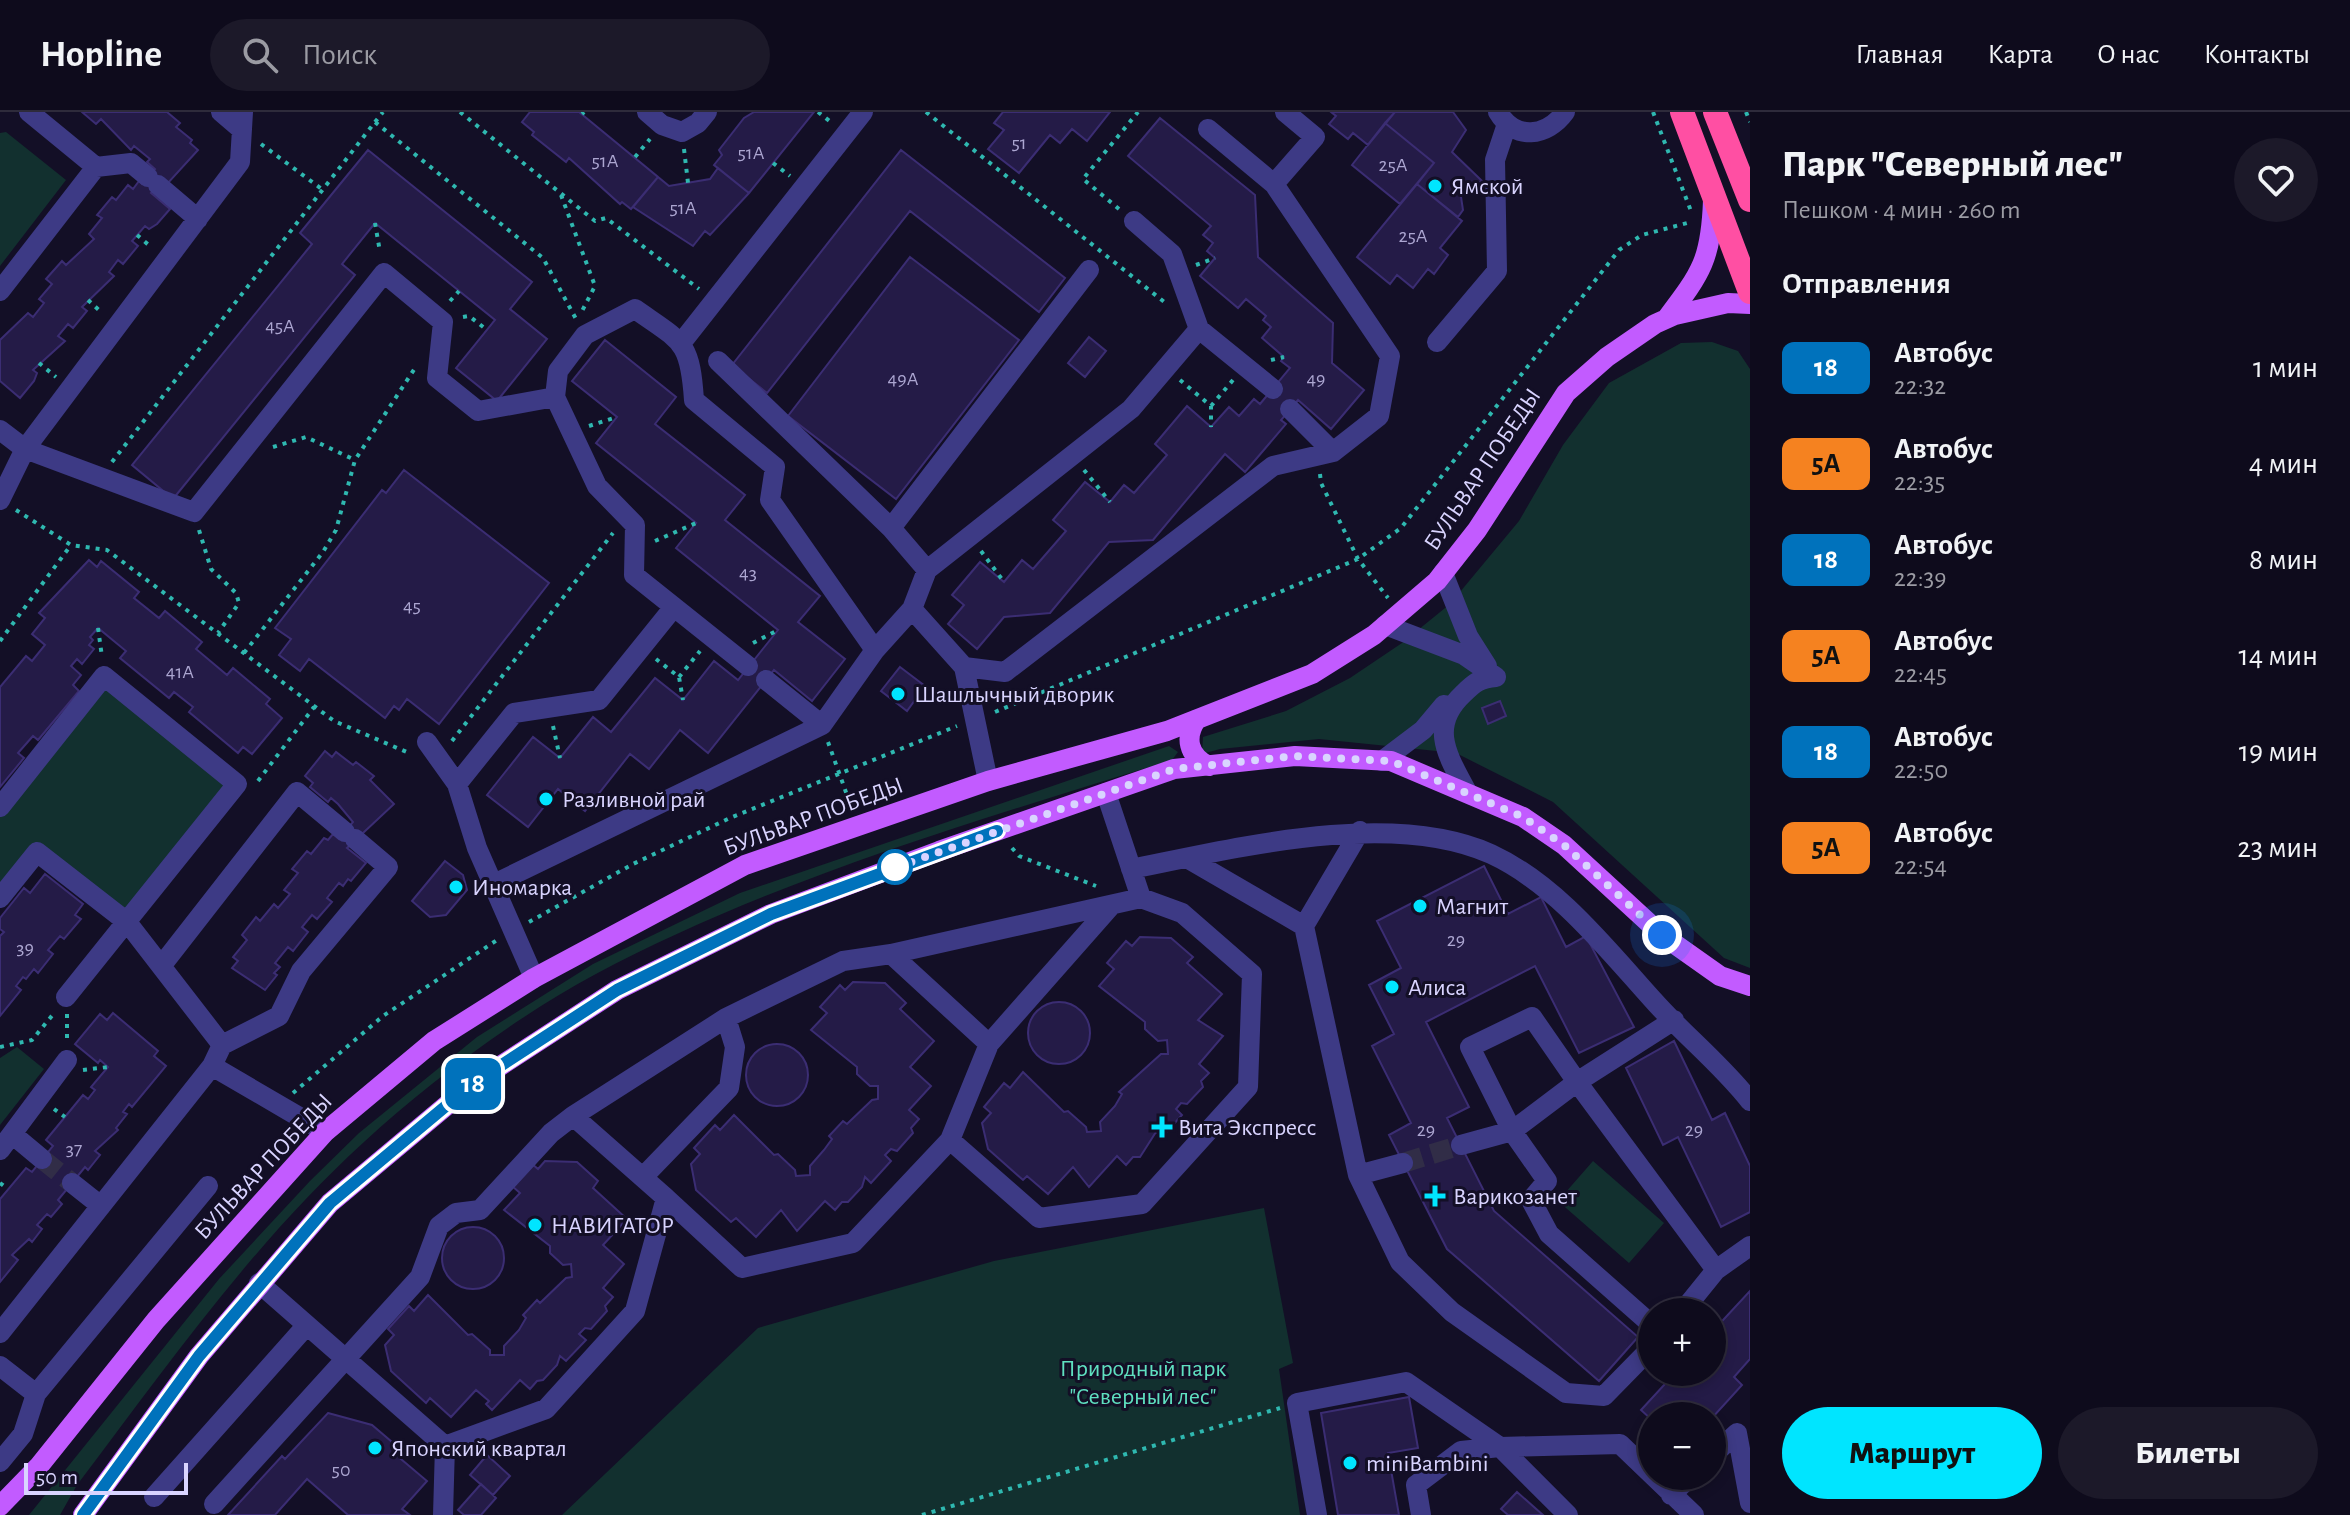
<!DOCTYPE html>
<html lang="ru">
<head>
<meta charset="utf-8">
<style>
	:root { --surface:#0e0b1c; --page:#1c1929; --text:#f1f3f6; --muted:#9b9ba3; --line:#2e2b3b; --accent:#00e5ff }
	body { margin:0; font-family:"Alegreya Sans",sans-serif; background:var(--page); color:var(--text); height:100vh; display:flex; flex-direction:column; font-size:30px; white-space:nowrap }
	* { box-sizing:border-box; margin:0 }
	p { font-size:26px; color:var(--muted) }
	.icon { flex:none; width:44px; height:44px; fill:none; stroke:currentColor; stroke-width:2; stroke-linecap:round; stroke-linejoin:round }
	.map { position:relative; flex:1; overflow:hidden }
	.side { display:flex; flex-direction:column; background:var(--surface); width:600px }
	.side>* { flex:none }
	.badge { padding:0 16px; border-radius:12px; font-size:28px; line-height:52px }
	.controls { position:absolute; left:1638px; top:1186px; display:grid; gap:16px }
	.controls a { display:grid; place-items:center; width:88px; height:88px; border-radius:50%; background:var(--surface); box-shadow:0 4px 12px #0003,0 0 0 2px var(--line); font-size:40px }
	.scale { position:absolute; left:24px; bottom:20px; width:164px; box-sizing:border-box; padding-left:8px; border:4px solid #d9d4ff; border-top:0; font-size:22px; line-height:28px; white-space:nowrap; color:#d9d4ff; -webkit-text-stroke:6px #130f26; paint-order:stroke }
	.you { position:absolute; width:40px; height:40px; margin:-20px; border:6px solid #fff; border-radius:50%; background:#1a73e8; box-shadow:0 0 0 12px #1a73e833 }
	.map>.badge { position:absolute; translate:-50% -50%; box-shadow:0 0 0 4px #fff }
	h2 { padding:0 32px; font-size:30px; line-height:72px }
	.round { display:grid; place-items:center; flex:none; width:84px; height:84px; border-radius:42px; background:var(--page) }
	.overview { display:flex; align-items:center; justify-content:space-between; height:136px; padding:0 32px }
	h1 { font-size:38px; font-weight:800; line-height:60px }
	.action { display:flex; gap:16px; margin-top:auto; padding:16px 32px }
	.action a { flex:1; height:92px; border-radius:48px; background:var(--accent); color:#111; font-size:32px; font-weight:800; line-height:92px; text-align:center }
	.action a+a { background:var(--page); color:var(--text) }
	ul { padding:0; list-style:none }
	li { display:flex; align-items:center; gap:24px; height:96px; padding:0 32px }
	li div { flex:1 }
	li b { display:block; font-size:30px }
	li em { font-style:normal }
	li .badge { min-width:88px; font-weight:700; text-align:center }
	header { display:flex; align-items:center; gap:48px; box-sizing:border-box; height:112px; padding:0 40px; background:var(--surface); border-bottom:2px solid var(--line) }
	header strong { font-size:38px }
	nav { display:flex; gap:44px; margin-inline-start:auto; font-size:28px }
	.search { width:560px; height:72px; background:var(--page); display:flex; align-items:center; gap:20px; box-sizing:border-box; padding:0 28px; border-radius:44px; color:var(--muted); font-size:30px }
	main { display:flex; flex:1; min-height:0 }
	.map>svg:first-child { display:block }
	.green { fill:#12302f }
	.building { fill:#241b47; stroke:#3b2d73; stroke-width:2 }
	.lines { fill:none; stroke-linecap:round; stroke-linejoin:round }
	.minor-tunnel { stroke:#312d47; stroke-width:20; stroke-dasharray:20 10; stroke-linecap:butt }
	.path { stroke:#2fb8b0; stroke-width:4; stroke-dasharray:4 6; stroke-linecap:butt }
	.minor { stroke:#3d3a85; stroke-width:20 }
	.major { stroke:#c25bff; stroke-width:20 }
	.highway { stroke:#ff4fa3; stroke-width:24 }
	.line-casing { stroke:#fff; stroke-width:18 }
	.line { stroke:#0072bc; stroke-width:12 }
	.walk { stroke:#d9d4ff; stroke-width:8; stroke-dasharray:0 14.4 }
	.poi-dot { fill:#00e5ff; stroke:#130f26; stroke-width:3 }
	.stop-dot { fill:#fff; stroke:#0072bc; stroke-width:4 }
	.labels { text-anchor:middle; stroke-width:6; stroke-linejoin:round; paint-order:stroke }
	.number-label { font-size:20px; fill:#aca6d1 }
	.poi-label { font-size:24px; fill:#d9d4ff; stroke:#130f26; text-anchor:start }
	.street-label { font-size:24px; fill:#d9d4ff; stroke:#130f26 }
	.park-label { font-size:24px; fill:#5fe0c0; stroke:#130f26 }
</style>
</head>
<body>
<header>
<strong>Hopline</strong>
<div class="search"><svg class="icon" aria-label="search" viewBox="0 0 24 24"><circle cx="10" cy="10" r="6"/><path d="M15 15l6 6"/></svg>Поиск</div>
<nav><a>Главная</a><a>Карта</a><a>О нас</a><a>Контакты</a></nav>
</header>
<main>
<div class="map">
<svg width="1750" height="1403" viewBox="0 0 1750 1403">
	<rect width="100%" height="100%" fill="#130f26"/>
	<path class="green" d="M6 20 66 68 0 154V21Z
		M1712 230 1738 239 1750 257V856L1724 846 1553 690 1456 641 1319 627 1220 637 1202 642 1203 625 1286 599 1350 566 1402 531 1450 492 1519 409 1563 333 1609 271 1681 231Z
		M104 564 237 672 127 810 37 740 0 786V695Z
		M1169 634 1178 640 1172 648C976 709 776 766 594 863 516 905 429 970 364 1030 253 1131 167 1254 77 1373L60 1403H29L219 1167 310 1069 359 1021 477 925 593 852 740 781Z
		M17 935 44 957 0 1013V946Z
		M1593 1049 1664 1111 1629 1151 1558 1089Z
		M1264 1096 1293 1251 1279 1257 1300 1403H562L758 1216 994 1149Z"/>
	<path class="building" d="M82 0H167L180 11 176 15 192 28 190 31 198 38 168 71 163 67 151 81 170 97 157 112 149 117 145 114 132 129 138 134 123 152 118 148 109 160 114 164 82 195 87 199 73 216 68 212 58 224 65 229 33 258 37 261 34 269 20 286 0 269V228L28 201 33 205 44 191 39 187 52 172 46 167 62 149 66 153 94 127 89 122 102 106 97 103 112 85 116 88 128 73 133 77 139 69 142 72 155 57 147 50 150 47 134 34 131 38 101 7 96 12Z
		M530 0H579L658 65 631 97 622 90 620 92 569 46 566 50 532 23 534 20 522 10Z
		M754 0H814L749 81 714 53 722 43 719 38 744 6Z
		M1003 0H1110L1087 29 1072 17 1060 31 1050 23 1019 61 988 37 1004 18 994 11Z
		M1331 0H1395L1368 33 1353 21 1348 27 1329 12 1336 4Z
		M1395 0H1453L1466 18 1452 40 1482 69 1468 75 1461 85 1463 98 1458 105 1417 72 1434 51 1385 11Z
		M1160 6 1255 83 1258 145 1333 211 1332 251 1364 278 1331 317 1298 288 1281 308 1286 312 1245 360 1225 342 1153 428 1109 430 1050 501 1004 505 977 537 948 512 964 493 952 483 980 450 1004 470 1022 448 1033 457 1066 419 1053 408 1085 370 1110 390 1124 373 1134 381 1167 343 1155 332 1187 294 1211 315 1229 295 1239 304 1254 287 1260 292 1290 256 1281 249 1284 245 1262 226 1271 215 1263 208 1266 204 1246 187 1238 196 1200 164 1215 146 1207 139 1213 131 1203 123 1211 114 1128 44Z
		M1385 11 1434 51 1400 92 1352 53Z
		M368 38 532 170 510 197 547 227 497 289 456 256 495 208 375 111 342 152 355 163 173 387 132 353 312 132 300 121Z
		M901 38 1065 166 1039 200 910 99 767 281 732 253Z
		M718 56 749 81 710 123 705 119 693 134 633 95 658 65 669 74 710 67Z
		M1417 72 1462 109 1440 136 1448 143 1434 162 1428 157 1413 176 1397 163 1390 172 1357 145Z
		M910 145 1019 228 896 387 788 304Z
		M1089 225 1106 239 1085 265 1068 251Z
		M605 228 676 285 655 312 745 383 725 408 820 484 798 510 845 547 812 589 774 558 708 641 680 618 649 657 630 642 585 699 558 677 528 715 487 683 533 625 560 646 593 605 611 620 655 566 683 588 714 549 738 568 778 518 676 436 696 411 596 331 617 305 572 269Z
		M404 358 549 471 439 612 407 587 399 598 394 594 385 606 309 547 300 559 279 543 291 527 275 516 382 378 386 381Z
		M89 448 97 455 101 449 139 480 134 486 159 506 165 499 202 530 196 537 227 563 233 556 270 587 266 592 282 606 252 642 243 635 238 641 189 600 193 595 174 580 169 586 120 546 126 539 98 516 90 525 93 528 89 533 94 537 82 552 77 547 71 554 81 563 73 573 79 579 38 628 33 624 18 641 24 646 0 675V575L26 544 32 549 45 533 32 522 45 506 39 501Z
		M900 555 925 574 907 599 881 579Z
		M1500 589 1506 604 1488 612 1482 596Z
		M325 639 332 645 336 640 353 653 356 650 374 664 370 668 394 692 347 736 366 751 351 769 348 767 343 774 339 771 327 786 332 790 317 807 312 803 302 815 308 820 293 839 288 835 275 851 280 855 274 861 277 863 265 878 232 856 238 849 233 845 247 828 242 823 256 805 260 809 274 792 278 796 290 782 284 778 298 761 292 757 307 739 311 742 324 726 328 728 333 722 339 727 353 710 338 692 331 686 328 690 310 675 313 671 305 664Z
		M445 749 463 763 467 778 446 803 430 805 412 789Z
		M1484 754 1508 802 1541 785 1566 835 1586 824 1634 915 1579 941 1535 854 1426 910 1469 995 1447 1006 1494 1099 1638 1225 1599 1269 1447 1137 1389 1023 1411 1011 1372 934 1394 922 1369 873 1401 856 1377 809Z
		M45 762 83 792 75 803 81 807 64 827 60 824 48 838 53 842 38 861 34 857 26 867 23 865 16 874 21 878 0 904V824L4 820 0 817V806L24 776 30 781Z
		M1140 825 1171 826 1193 845 1187 851 1222 882 1198 908 1223 924 1199 952 1209 961 1201 969 1203 975 1187 992 1181 991 1176 997 1182 1003 1162 1025 1156 1020 1140 1045H1133L1126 1053 1117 1044 1089 1075 1073 1055 1048 1082 1027 1064 1023 1068 988 1037 982 1011 991 1001 984 995 1004 971 1010 976 1023 960 1064 1000 1068 999 1086 1015 1087 1020 1101 1019 1100 1010 1115 994 1122 982 1119 980 1161 942H1168L1167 928 1158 929 1145 917V910L1099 874 1114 857 1107 851 1126 829 1132 834Z
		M853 870 885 871 906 891 900 897 934 929 910 955 931 974 909 998 919 1007 911 1016 913 1021 897 1039 891 1037 885 1043 891 1049 871 1071 865 1065 862 1075 848 1090H842L835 1098 825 1089 797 1119 781 1098 756 1125 736 1106 731 1110 696 1078 691 1052 700 1042 694 1036 715 1013 720 1018 734 1003 774 1043 778 1042 795 1058 796 1064 810 1063V1054L824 1038 832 1027 829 1024 843 1009 847 1012 872 988 878 987V974H870L857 962V955L811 918 827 901 820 895 840 873 845 878Z
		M1028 921a31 31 0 1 1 62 0a31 31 0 1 1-62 0Z
		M113 901 158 939 154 944 166 954 132 995 129 992 123 1000 127 1002 116 1016 118 1018 95 1039 100 1043 88 1058 85 1055 58 1088 62 1092 51 1105 47 1102 37 1113 42 1117 32 1130 29 1127 12 1143 18 1148 0 1170V1087L26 1056 32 1060 53 1034 46 1028 83 983 88 987 95 978 91 975 108 955 100 948 98 951 75 932 100 902 107 908Z
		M1674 929 1712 1008 1725 1001 1750 1054V1100L1721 1115 1678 1025 1663 1033 1626 956Z
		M746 963a31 31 0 1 1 62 0a31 31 0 1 1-62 0Z
		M545 1049 577 1050 598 1069 593 1076 627 1107 603 1133 624 1152 603 1176 613 1185 605 1194 607 1199 591 1217 585 1216 579 1222 586 1228 566 1249 560 1244 557 1253 543 1268 537 1269 530 1277 520 1268 492 1298 486 1292 489 1289 476 1278 451 1305 430 1286 426 1291 391 1259 385 1233 394 1223 388 1217 409 1194 414 1199 428 1183 468 1223 472 1222 490 1238V1243H504V1234L519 1218 526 1206 523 1203 537 1188 540 1191 566 1166 572 1165 571 1152 563 1153 550 1141V1134L504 1098 520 1081 512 1074 532 1052 538 1057Z
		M442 1146a31 31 0 1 1 62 0a31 31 0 1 1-62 0Z
		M1750 1179V1247L1734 1265 1742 1273 1712 1306 1652 1304V1308L1641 1298 1676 1260H1712V1220Z
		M1409 1285 1418 1336 1388 1341 1399 1403H1338L1321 1301Z
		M328 1301 372 1313 399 1336 395 1342 427 1369 402 1397 410 1403H348L307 1367 275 1403H228L282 1344 285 1347Z
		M487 1343 510 1364 493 1383 470 1363Z
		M481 1372 496 1386 481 1403H464L458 1398Z
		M1517 1380 1543 1403H1508L1501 1397Z"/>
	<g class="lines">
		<path class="minor-tunnel" d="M42 1047 72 1071
			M1403 1051 1461 1033"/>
		<path class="path" d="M460 0 595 109 606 106 699 177
			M818 0 832 11
			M926 0 1168 193
			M1653 0 1691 99
			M1746 0 1750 10
			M582 2 584 0
			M375 10 383 0
			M261 32 323 78
			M684 37 688 71
			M635 45 650 27
			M773 51 790 64
			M561 83 595 174 581 201
			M1119 97 1083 67 1138 0
			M375 111 380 140
			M137 123 151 135
			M1196 153 1215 146
			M88 188 101 200
			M450 189 459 179
			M463 205 469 204 487 218
			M1271 248 1284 245
			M39 251 56 265
			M1180 268 1211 294V315
			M1211 294 1233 268
			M589 314 617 305
			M273 335 306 325 355 348
			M112 350 375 10 543 146 576 207
			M1084 358 1110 390
			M1320 362 1321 371 1358 447 1388 486
			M16 398 71 433 107 438 334 609 409 641
			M199 418 211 457 236 481 239 491 218 521
			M655 429 696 411
			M981 439 1004 470
			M98 516 102 545
			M0 529 71 433
			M753 531 778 518
			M244 541 323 440 336 418 355 348 417 253
			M656 547 679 565 683 588
			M679 565 700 539
			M995 600 1358 447 1401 416 1619 138 1642 123 1691 110
			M553 614 560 646
			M452 629 613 421
			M828 630 852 697
			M258 669 314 595
			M1012 736 1019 744 1096 774
			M529 810 633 752 730 706 957 614
			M67 902V929
			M0 935 32 928 55 900
			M83 958 108 955
			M293 981 383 904 497 828
			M54 997 65 1005
			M0 1071 8 1077
			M922 1403 1280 1296"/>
		<path class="minor" d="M221 0 242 18
			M647 0 662 13 682 20 698 11 707 0
			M1498 0C1515 29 1547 25 1565 0
			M96 55 131 51 148 65
			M1274 72 1315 25 1285 0
			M158 73 198 107
			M1134 109 1172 142 1199 217 1273 277
			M0 179 96 55 29 0
			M682 230 863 0
			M1437 230 1497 159 1495 48 1507 12
			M718 249 891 416
			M1290 297 1333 340
			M0 318 25 337 194 400 384 161 443 210 437 266 478 299 555 285
			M0 388 25 337 240 50 243 0
			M927 458 891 416 1089 158
			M1443 461 1468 524 1487 554
			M1385 513 1464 543 1496 565
			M748 554 634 463 635 413 597 374 555 285 558 259 585 223 635 197C682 230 690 228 694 288L775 355 770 388 875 538
			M964 555 1005 560 1273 354 1333 340 1379 304 1390 244 1274 72 1208 17
			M766 568 822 613 875 538 912 497
			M427 630 457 672
			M1382 649 1423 618 1444 593
			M988 669 964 555 912 497 927 458 1131 297 1199 217
			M1467 680C1448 644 1428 615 1463 582 1474 571 1480 566 1496 565
			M0 695 104 564 237 672 66 885
			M1187 746 1304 814 1358 1063 1403 1051
			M1131 757C1236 736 1391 697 1491 742 1556 772 1606 836 1653 888 1684 923 1721 952 1750 989
			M494 772 822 613
			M0 786 37 740 127 810 222 933
			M1304 814 1360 719
			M162 853 297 680 345 720
			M534 866 477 736 457 672 514 601 599 588 674 495
			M989 932 1110 795
			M212 954 325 1020
			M12 1022 42 1047
			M950 1028 1039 1106 1142 1092 1248 975 1252 862 1182 801 1141 786
			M1461 1033 1512 1019 1470 935 1532 905 1577 970 1674 908
			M0 1038 67 948
			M1358 1063 1400 1150 1452 1200 1566 1281 1604 1284 1652 1235
			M643 1065 729 976 735 935 726 906
			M72 1071 101 1094
			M666 1086 742 1156 853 1131 950 1028 989 932 891 842
			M259 1171 445 1334 443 1403
			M1682 1200 1716 1158 1750 1134
			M1652 1213 1549 1122 1531 1088 1547 1069 1512 1019 1577 970 1716 1158
			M0 1221 212 954 222 933 279 904 301 859 388 755 355 727
			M0 1254 36 1282
			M445 1334 546 1297 635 1199 666 1086 573 1004
			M1712 1344 1737 1321 1750 1391
			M0 1350 23 1322 36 1282 208 1074
			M1671 1383 1691 1364
			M154 1385 307 1213
			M214 1392 420 1165 439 1114 456 1101 480 1098 551 1021 573 1004 726 906 843 849 891 842 1141 786 1106 681
			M1317 1403 1297 1291 1406 1270 1500 1335 1620 1332 1694 1403
			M1421 1403 1416 1373 1461 1339 1500 1335 1568 1403"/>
		<path class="major" d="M1667 206C1702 160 1711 147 1713 88
			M1197 607C1184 625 1188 644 1209 654
			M0 1394 39 1354 156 1208 325 1020 434 929 534 866 745 753 988 669 1167 619 1312 562 1374 523 1437 469 1477 418 1566 281 1607 245 1655 212 1675 203 1728 191 1750 192
			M83 1403 199 1244 330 1091 471 973 617 878 771 802 939 739 1174 657 1295 644 1391 649 1523 705 1564 733 1662 823 1720 864 1750 874"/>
		<path class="highway" d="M1682 0 1750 180
			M1715 0 1750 88"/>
	</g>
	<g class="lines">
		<g class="line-casing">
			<path id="line" d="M83 1403 199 1244 330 1091 471 973 617 878 771 802 997 719"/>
		</g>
		<use href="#line" class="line"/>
		<path class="walk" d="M895 755 883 760 1174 657 1295 644 1391 649 1523 705 1564 733 1662 823"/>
	</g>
	<g class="poi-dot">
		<circle cx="1435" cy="74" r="8"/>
		<circle cx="898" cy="582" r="8"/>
		<circle cx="546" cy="687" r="8"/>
		<circle cx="456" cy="775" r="8"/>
		<circle cx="1420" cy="794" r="8"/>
		<circle cx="1392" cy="875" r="8"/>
		<path d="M1158 1003h8v8h8v8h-8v8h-8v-8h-8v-8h8z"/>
		<path d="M1431 1072h8v8h8v8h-8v8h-8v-8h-8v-8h8z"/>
		<circle cx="535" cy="1113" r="8"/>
		<circle cx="375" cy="1336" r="8"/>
		<circle cx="1350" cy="1351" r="8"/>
	</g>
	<circle class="stop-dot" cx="895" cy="755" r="16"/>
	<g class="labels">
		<g class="number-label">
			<text x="1019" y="37">51</text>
			<text x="751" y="47">51А</text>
			<text x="605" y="55">51А</text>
			<text x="1393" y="59">25А</text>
			<text x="683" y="102">51А</text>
			<text x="1413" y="130">25А</text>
			<text x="280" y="220">45А</text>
			<text x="903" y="273">49А</text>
			<text x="1316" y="273">49</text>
			<text x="748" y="467">43</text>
			<text x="412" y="500">45</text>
			<text x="180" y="566">41А</text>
			<text x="1456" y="834">29</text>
			<text x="25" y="842">39</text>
			<text x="1426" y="1024">29</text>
			<text x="1694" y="1024">29</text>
			<text x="74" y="1043">37</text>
			<text x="341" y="1364">50</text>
		</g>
		<g class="poi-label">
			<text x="1451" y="82">Ямской</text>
			<text x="914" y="590">Шашлычный дворик</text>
			<text x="562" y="695">Разливной рай</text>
			<text x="472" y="783">Иномарка</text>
			<text x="1436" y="802">Магнит</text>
			<text x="1408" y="883">Алиса</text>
			<text x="1178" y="1023">Вита Экспресс</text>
			<text x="1453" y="1092">Варикозанет</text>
			<text x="551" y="1121">НАВИГАТОР</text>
			<text x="391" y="1344">Японский квартал</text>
			<text x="1366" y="1359">miniBambini</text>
		</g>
		<g class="street-label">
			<text transform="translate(1482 357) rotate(-56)" y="8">БУЛЬВАР ПОБЕДЫ</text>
			<text transform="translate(813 704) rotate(-20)" y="8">БУЛЬВАР ПОБЕДЫ</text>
			<text transform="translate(263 1054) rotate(-47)" y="8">БУЛЬВАР ПОБЕДЫ</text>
		</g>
		<g class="park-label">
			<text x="1143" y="1264">Природный парк<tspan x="1143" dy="28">"Северный лес"</tspan></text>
		</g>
	</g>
</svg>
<div class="controls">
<a>+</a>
<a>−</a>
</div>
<div class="scale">50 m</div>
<div class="you" style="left:1662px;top:823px"></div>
<b class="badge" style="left:473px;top:972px;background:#0072bc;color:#fff">18</b>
</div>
<section class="side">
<div class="overview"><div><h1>Парк &quot;Северный лес&quot;</h1><p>Пешком · 4 мин · 260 m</p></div><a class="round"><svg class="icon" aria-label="heart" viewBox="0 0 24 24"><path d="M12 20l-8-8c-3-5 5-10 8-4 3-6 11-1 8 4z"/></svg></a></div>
<h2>Отправления</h2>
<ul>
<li><span class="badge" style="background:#0072bc;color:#fff">18</span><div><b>Автобус</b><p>22:32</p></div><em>1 мин</em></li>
<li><span class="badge" style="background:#f58220;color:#111">5А</span><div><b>Автобус</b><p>22:35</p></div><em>4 мин</em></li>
<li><span class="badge" style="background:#0072bc;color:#fff">18</span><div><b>Автобус</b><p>22:39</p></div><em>8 мин</em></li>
<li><span class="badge" style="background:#f58220;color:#111">5А</span><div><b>Автобус</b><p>22:45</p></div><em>14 мин</em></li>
<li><span class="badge" style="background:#0072bc;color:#fff">18</span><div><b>Автобус</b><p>22:50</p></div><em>19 мин</em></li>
<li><span class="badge" style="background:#f58220;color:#111">5А</span><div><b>Автобус</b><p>22:54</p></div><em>23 мин</em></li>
</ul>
<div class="action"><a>Маршрут</a><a>Билеты</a></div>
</section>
</main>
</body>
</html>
